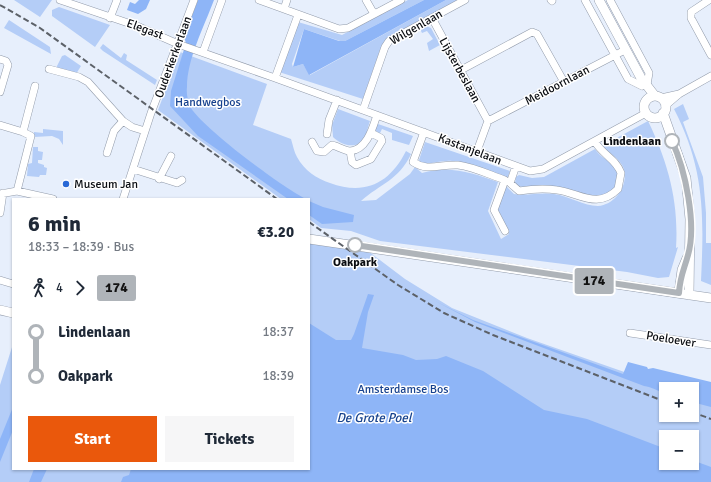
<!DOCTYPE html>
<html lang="en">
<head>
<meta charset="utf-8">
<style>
	:root { --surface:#fff; --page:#f6f6f7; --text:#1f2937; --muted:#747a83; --accent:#ea580c }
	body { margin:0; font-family:Signika,sans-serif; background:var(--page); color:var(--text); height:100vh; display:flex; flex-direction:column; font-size:15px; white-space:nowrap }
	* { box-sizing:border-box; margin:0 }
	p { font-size:13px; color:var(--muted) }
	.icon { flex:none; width:22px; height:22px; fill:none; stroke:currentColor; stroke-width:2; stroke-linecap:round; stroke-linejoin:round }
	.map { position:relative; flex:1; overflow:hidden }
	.side { position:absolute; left:12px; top:198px; width:298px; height:272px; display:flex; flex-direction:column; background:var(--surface); border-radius:0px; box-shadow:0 1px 3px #0004 }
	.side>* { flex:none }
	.badge { padding:0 8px; border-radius:3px; font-size:14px; line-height:26px }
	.controls { position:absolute; left:659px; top:382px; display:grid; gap:8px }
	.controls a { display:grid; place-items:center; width:40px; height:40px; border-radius:0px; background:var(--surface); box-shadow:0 1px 3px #0004; font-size:20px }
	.map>.badge { position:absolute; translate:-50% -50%; box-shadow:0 0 0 2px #fff }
	.legs { display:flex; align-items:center; gap:6px; height:44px; padding:0 16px; font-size:13px }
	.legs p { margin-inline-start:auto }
	.head { display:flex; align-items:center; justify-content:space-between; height:68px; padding:0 16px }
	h1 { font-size:22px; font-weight:700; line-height:30px }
	.cta { display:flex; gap:8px; margin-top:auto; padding:8px 16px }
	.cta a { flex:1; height:46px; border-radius:0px; background:var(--accent); color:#fff; font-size:16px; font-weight:700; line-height:46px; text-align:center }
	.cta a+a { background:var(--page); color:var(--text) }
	ul { padding:0 16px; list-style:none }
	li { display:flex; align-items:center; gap:14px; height:44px; font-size:15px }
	li i { display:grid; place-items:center; width:6px; height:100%; margin:0 5px; background:currentColor }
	li i::after { content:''; width:10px; height:10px; margin:-5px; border:3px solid; border-radius:50%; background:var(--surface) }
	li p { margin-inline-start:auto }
	li:first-child i { background:linear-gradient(#0000 50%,currentColor 0) }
	li:last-child i { background:linear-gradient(currentColor 50%,#0000 0) }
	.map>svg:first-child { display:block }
	.green { fill:#b4cdf7; fill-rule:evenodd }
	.water { fill:#8eb5f7 }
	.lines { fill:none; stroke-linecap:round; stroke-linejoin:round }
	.minor-casing { stroke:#939cab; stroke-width:8 }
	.secondary-casing { stroke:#939cab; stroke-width:10 }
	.minor { stroke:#fff; stroke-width:7 }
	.secondary { stroke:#fff; stroke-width:9 }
	.rail { stroke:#5c6168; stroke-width:2; stroke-dasharray:6 3; stroke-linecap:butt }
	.line-1-casing { stroke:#fff; stroke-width:9 }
	.line-1 { stroke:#afb4b9; stroke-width:6 }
	.stop-1-dot { fill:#fff; stroke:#afb4b9; stroke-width:2 }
	.poi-dot { fill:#2a69d6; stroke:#fff; stroke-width:1.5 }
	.labels { text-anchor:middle; stroke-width:3; stroke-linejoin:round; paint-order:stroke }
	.street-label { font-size:12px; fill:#0a0d12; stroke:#fff }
	.park-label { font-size:12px; fill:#17428e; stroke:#fff }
	.stop-label { font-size:12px; font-weight:bold; fill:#0a0d12; stroke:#fff; text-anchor:end }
	.poi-label { font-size:12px; fill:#0a0d12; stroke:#fff; text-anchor:start }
	.water-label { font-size:13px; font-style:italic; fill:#17438e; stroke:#fff }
</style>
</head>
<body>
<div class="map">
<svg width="711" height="482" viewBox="0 0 711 482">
	<rect width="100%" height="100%" fill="#e7effc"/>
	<path class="green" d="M14 0H52L40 17Z
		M408 0H424L345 41H340L304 29 292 64 293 67 303 64 310 75 446 0H459L384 44 380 50 363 99 279 72 298 22 342 35Z
		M59 7 110 25 95 47 52 16V10Z
		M9 20 50 47 51 54 4 28Z
		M426 26 431 28 440 45 429 51 427 43 433 39 427 31 422 33 420 29Z
		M103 44 121 58 124 53 127 55 126 60 157 80 155 85 103 51 100 48Z
		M180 52 267 84 253 125 291 139C293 145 294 152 297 157 304 170 317 179 330 183 365 196 390 183 406 151L411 154C399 180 380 184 361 201L376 200 410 174 415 167 422 173C450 165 473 173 498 182L488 211 501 239 509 234 497 208 505 185 514 194C527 196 541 192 554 194 569 196 584 206 598 206 617 205 631 181 622 165 617 157 608 152 602 146L648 121C668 162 679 202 676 248L678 247 669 277 658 278 627 272 380 241 351 231 321 228 309 219V199H281L158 110Z
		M65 55 81 66 76 74 56 68 62 56Z
		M683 104 689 119 683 122 703 177 706 213V243H711V285L701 281C704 216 705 169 674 109Z
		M338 109 370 121C368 126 367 134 364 139 356 150 341 145 333 137L332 125Z
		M378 124 413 136 409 145 392 140V133L382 129 380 133H377L375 129Z
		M43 129 63 131V145L59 139 52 136 34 137V132L43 133Z
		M425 142 510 171 507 179C489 173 470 163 452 161 441 160 431 165 420 163L419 160Z
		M33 147H38V151L43 152 42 160H38V163L44 165V167L47 168 46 175H40L39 177 27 176 28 164 32 163Z
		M595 149C600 156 604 158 610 162 618 167 620 180 614 188 611 192 605 195 602 198L517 186 515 183 516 177 519 175 532 178 544 177Z
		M309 241 364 248 405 279 452 308 527 338 673 389H666V415H692V396L711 403V482H0V385L13 344V469H309ZM666 437H692V463H666Z"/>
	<path class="water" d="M139 0H150L146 9 138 14 127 10 130 2 135 4Z
		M198 0H214C204 27 187 59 187 87 186 94 188 102 191 108 204 129 283 188 306 199H288L198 136 170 106 171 91 186 43 184 37Z
		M424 0H446L309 75 303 64 293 67 304 29 339 41H345Z
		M309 201 323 207 354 215 353 222 322 224 309 215Z
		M368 294 374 295 368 312 362 348 403 355 416 360 437 359 446 356 483 371 544 410 587 419 666 449V463H692V460L711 467V482H121L123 477 129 475 131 469H309V323L336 340H351L354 334Z
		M435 301 473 320 623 374 628 362 647 367 648 369 653 368 711 382V407L692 402V389H666V394C658 391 652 387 644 386L475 322Z
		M13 407V430L0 462V439Z
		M34 469H47L41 482H29Z"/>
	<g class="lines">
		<g class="minor-casing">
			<path id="minor" d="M60 0 137 26 178 44 275 78 298 15
				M259 0 339 29 348 28 401 0
				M366 0 374 14
				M551 0 552 1
				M585 0 628 79 642 86
				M610 0 649 73 647 85
				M709 0 691 12V18L711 55
				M284 9 287 0
				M110 18 117 0
				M432 18 488 121
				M203 52 222 0
				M0 59 6 61 8 65 0 92
				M49 69 79 77 88 82 123 121 132 127 145 131
				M461 70 532 32 537 34 564 82
				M275 78 530 171 543 169 646 113
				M661 98 679 94
				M665 106 679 94 711 76
				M363 110 385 47 389 41 465 0
				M488 121 625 50
				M0 125 23 132 31 136 17 191
				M23 132 35 86
				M424 132 413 162C428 172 440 164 458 165 474 167 490 175 505 180L494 210 505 231
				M327 134 329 120 337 100
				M312 142 317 151 324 152 332 145C337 146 345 151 350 151 367 150 373 127 377 115
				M350 151 352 162 356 165 371 159 382 141 381 138 371 133
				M477 151 488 121
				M107 153 114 131 123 121
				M516 166 510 183 519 191C531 189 545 188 557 190 580 193 597 210 618 189L621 173C616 159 603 155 595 142
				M133 169 177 183 182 180
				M159 179 171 156
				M0 194 17 191 53 199
				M123 199 151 113 194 0
				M0 213 3 193
				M0 280 13 284
				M630 333 711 345"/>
		</g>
		<g class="secondary-casing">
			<path id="secondary" d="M599 0 641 78 655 96
				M644 107a11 11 0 1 1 22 0a11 11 0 1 1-22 0Z
				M663 113 686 178 690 219 689 295
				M309 239 711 298
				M679 293 682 270 687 258
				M0 310 13 313"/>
		</g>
		<use href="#minor" class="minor"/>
		<use href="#secondary" class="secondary"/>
		<path class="rail" d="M0 5 40 28 277 199
			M309 222 398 285 444 313 493 335 666 402
			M692 412 711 419"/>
	</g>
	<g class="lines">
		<g class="line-1-casing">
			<path id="line-1" d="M355 245 679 293C680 276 684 270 688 255 697 224 685 169 672 141"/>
		</g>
		<use href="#line-1" class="line-1"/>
	</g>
	<g class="stop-1-dot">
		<circle cx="672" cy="141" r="7"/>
		<circle cx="355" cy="245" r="7"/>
	</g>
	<circle class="poi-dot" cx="66" cy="184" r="4"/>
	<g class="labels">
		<g class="street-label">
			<text transform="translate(416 27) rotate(-30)" y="4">Wilgenlaan</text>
			<text transform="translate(145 29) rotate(20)" y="4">Elegast</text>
			<text transform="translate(173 57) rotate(-70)" y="4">Ouderkerkerlaan</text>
			<text transform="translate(460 70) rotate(61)" y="4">Lijsterbeslaan</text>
			<text transform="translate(557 85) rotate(-28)" y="4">Meidoornlaan</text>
			<text transform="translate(470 149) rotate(21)" y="4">Kastanjelaan</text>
			<text transform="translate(671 339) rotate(9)" y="4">Poeloever</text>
		</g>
		<g class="park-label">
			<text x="208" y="106">Handwegbos</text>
			<text x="403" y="393">Amsterdamse Bos</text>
		</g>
		<g class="stop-label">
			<text x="661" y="145">Lindenlaan</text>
			<text x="355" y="266" text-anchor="middle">Oakpark</text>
		</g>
		<g class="poi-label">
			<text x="74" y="188">Museum Jan</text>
		</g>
		<g class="water-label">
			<text x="374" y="422">De Grote Poel</text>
		</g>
	</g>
</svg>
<div class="controls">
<a>+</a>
<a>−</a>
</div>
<b class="badge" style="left:594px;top:281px;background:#afb4b9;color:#111">174</b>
<section class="side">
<div class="head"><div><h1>6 min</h1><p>18:33 – 18:39 · Bus</p></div><b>€3.20</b></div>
<div class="legs"><svg class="icon" aria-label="walk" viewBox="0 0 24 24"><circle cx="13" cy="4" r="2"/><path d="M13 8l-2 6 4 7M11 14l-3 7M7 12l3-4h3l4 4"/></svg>4<svg class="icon" aria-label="forward" viewBox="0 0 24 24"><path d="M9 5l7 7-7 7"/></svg><b class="badge" style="background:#afb4b9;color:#111">174</b></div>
<ul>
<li><i style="color:#afb4b9"></i><b>Lindenlaan</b><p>18:37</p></li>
<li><i style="color:#afb4b9"></i><b>Oakpark</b><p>18:39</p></li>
</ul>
<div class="cta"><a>Start</a><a>Tickets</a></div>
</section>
</div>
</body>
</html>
